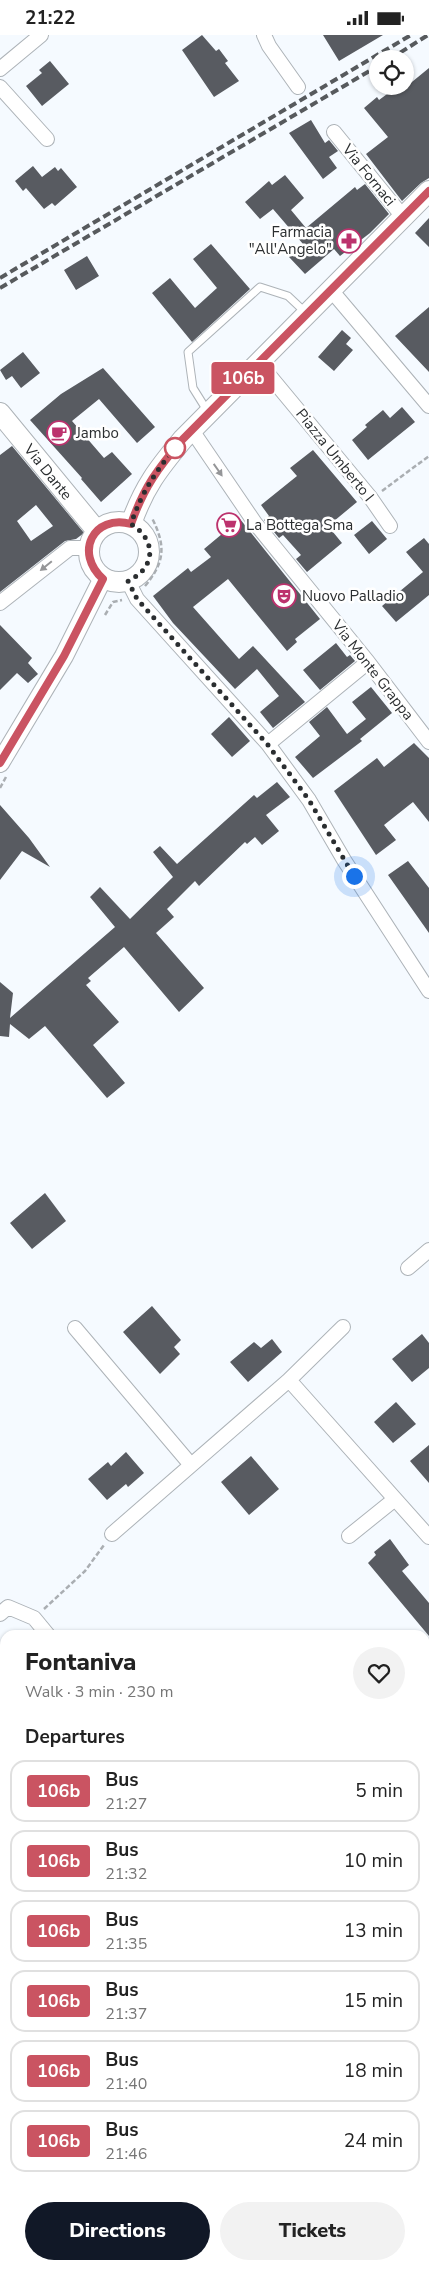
<!DOCTYPE html>
<html lang="en">
<head>
<meta charset="utf-8">
<style>
	:root { --surface:#fff; --page:#f2f2f2; --text:#222; --muted:#767676; --line:#e0e0e0; --accent:#111827 }
	body { margin:0; font-family:"Nunito Sans",sans-serif; background:var(--page); color:var(--text); height:100vh; display:flex; flex-direction:column; font-size:19px; white-space:nowrap }
	* { box-sizing:border-box; margin:0 }
	p { font-size:16px; color:var(--muted) }
	.icon { flex:none; width:28px; height:28px; fill:none; stroke:currentColor; stroke-width:2; stroke-linecap:round; stroke-linejoin:round }
	.map { position:relative; flex:1; overflow:hidden }
	.sheet { position:absolute; left:0px; top:1595px; width:430px; height:640px; display:flex; flex-direction:column; background:var(--surface); border-radius:15px 15px 0 0; box-shadow:0 1px 4px #0004 }
	.sheet>* { flex:none }
	.badge { padding:0 10px; border-radius:4px; font-size:18px; line-height:32px }
	.buttons { position:absolute; left:369px; top:15px; display:grid; gap:10px }
	.buttons a { display:grid; place-items:center; width:45px; height:45px; border-radius:50%; background:var(--surface); box-shadow:0 1px 4px #0004; font-size:25px }
	.you { position:absolute; width:25px; height:25px; margin:-12px; border:4px solid #fff; border-radius:50%; background:#1a73e8; box-shadow:0 0 0 8px #1a73e833 }
	.map>.badge { position:absolute; translate:-50% -50%; box-shadow:0 0 0 2px #fff }
	h2 { padding:0 25px; font-size:19px; line-height:45px }
	.round { display:grid; place-items:center; flex:none; width:52px; height:52px; border-radius:26px; background:var(--page) }
	.headline { display:flex; align-items:center; justify-content:space-between; height:85px; padding:0 25px }
	h1 { font-size:24px; font-weight:800; line-height:38px }
	.button { display:flex; gap:10px; margin-top:auto; padding:10px 25px }
	.button a { flex:1; height:58px; border-radius:30px; background:var(--accent); color:#fff; font-size:20px; font-weight:800; line-height:58px; text-align:center }
	.button a+a { background:var(--page); color:var(--text) }
	ul { padding:0; list-style:none }
	li { display:flex; align-items:center; gap:15px; height:62px; margin:0 10px 8px; padding:0 15px; border:2px solid var(--line); border-radius:15px }
	li div { flex:1 }
	li b { display:block; font-size:19px }
	li em { font-style:normal }
	li .badge { min-width:55px; font-weight:700; text-align:center }
	.status { display:flex; justify-content:space-between; align-items:center; height:35px; padding:0 25px; background:var(--surface); direction:ltr }
	.status svg { height:14px; fill:currentColor }
	.map>svg:first-child { display:block }
	.green { fill:#dad7ff }
	.water { fill:#87f8f9; stroke:#6bbbbd }
	.building { fill:#585b61; fill-rule:evenodd }
	.lines { fill:none; stroke-linecap:round; stroke-linejoin:round }
	.service-casing { stroke:#adb3b8; stroke-width:9 }
	.minor-casing { stroke:#adb3b8; stroke-width:16 }
	.tertiary-casing { stroke:#adb3b8; stroke-width:20 }
	.secondary-casing { stroke:#adb3b8; stroke-width:22 }
	.path { stroke:#aaaeb2; stroke-width:2.5; stroke-dasharray:5 2.5; stroke-linecap:butt }
	.service { stroke:#fff; stroke-width:7 }
	.minor { stroke:#fff; stroke-width:14 }
	.tertiary { stroke:#fff; stroke-width:18 }
	.secondary { stroke:#fff; stroke-width:20 }
	.rail { stroke:#575a5d; stroke-width:4; stroke-dasharray:8 4; stroke-linecap:butt }
	.oneway { fill:#959698 }
	.line-casing { stroke:#fff; stroke-width:11 }
	.line { stroke:#ca5462; stroke-width:8 }
	.walk { stroke:#2b2e30; stroke-width:5; stroke-dasharray:0 9 }
	.stop-dot { fill:#fff; stroke:#ca5462; stroke-width:2.5 }
	.labels { text-anchor:middle; stroke-width:5; stroke-linejoin:round; paint-order:stroke }
	.street-label { font-size:15px; fill:#2b2e30; stroke:#fff }
	.poi-label { font-size:15px; fill:#2b2e30; stroke:#fff; text-anchor:start }
</style>
</head>
<body>
<div class="status"><b>21:22</b><svg viewBox="0 0 49 12"><path d="M0 12V9h3v3zM5 12V6h3v6zM10 12V3h3v9zM15 12V0h3v12zM26 1h20v11H26zM47 4h2v5h-2z"/></svg></div>
<div class="map">
<svg width="429" height="2235" viewBox="0 0 429 2235">
	<rect width="100%" height="100%" fill="#f5faff"/>
	<path class="green" d="M0 1724 5 1729V2230H416L420 2235H0Z"/>
	<path class="water" d="M163 2230H295L298 2235H153Z"/>
	<path class="building" d="M202 0 216 16 219 14 228 26 225 28 239 46 214 62 182 15Z
		M323 0H383L339 26Z
		M50 26 69 49 42 71 26 51 42 38 39 35Z
		M429 33V143L421 148 402 166 366 119 388 102 364 73 377 62 379 65 398 51H405V49L407 51Z
		M311 85 325 108 329 105 338 116 329 122 337 133 323 144 289 98Z
		M33 131 42 142 55 132 58 136 61 133 77 152 55 171 52 168 44 174 26 153 23 156 15 146Z
		M285 140 304 163 291 175 306 193 355 152 357 155 365 149 389 179 370 198 340 221 334 214 305 239 289 222 303 209 273 174 260 184 245 167 269 146 272 150Z
		M429 183V212L415 198Z
		M211 209 250 254 192 307 152 258 170 243 195 273 217 253 193 224Z
		M87 221 99 241 76 255 64 235Z
		M429 272V337L395 301Z
		M342 295 351 303 346 309 353 315 334 336 318 322Z
		M23 317 40 338 21 353 12 341 6 345 0 335Z
		M103 333 155 392 137 408 99 364 72 386 104 423 112 417 132 439 101 467 81 444 82 443 30 385 61 359Z
		M402 372 415 387 368 425 352 405 367 392 365 390 383 375 390 383Z
		M12 411 84 498 76 504 65 506 0 557V420ZM36 470 53 491 31 506 17 486Z
		M313 415 357 467 328 491 342 508 307 537 296 524 301 520 283 500 279 503 264 485 269 481 261 470 297 441 290 433Z
		M240 484 320 584 295 604 297 607 287 616 228 544 193 572 239 624 253 611 305 667 273 693 260 677 279 661 257 634 235 654 173 588 153 561 188 533 191 537 211 522 204 514Z
		M372 486 387 504 369 519 354 500Z
		M424 503 429 509V560L396 587 382 571 423 537 406 517Z
		M0 590 32 623 28 628 38 639 28 648 17 638 0 655Z
		M336 608 347 622 350 620 355 626 320 655 303 635Z
		M371 652 392 678 360 704 362 706 313 743 295 722 320 701 309 687 327 672 347 699 366 684 352 667Z
		M229 682 250 706 232 722 211 699Z
		M414 708 429 723V787L413 767 384 790 396 805 376 820 334 756 377 723 384 732Z
		M277 747 290 762 266 780 279 796 262 810 255 802 247 809 245 807 199 851 195 846 167 874 174 882 156 898 204 953 179 977 124 912 88 943 91 946 86 950 119 987 93 1010 125 1048 107 1063 45 991 29 1004 10 989 9 1002 0 1001V947L13 958 10 983 115 892 90 862 100 852 130 884 173 842 153 817 160 811 177 829 254 760 257 763Z
		M0 770 29 803 50 832 22 816 0 845Z
		M408 826 429 853V898L388 840Z
		M45 1158 66 1186 32 1214 10 1188Z
		M152 1271 181 1305 174 1312 180 1319 160 1339 123 1297Z
		M422 1299 429 1308V1333L412 1347 392 1324Z
		M272 1304 282 1317 248 1347 230 1327 254 1307 261 1313Z
		M396 1367 416 1389 393 1408 374 1387Z
		M429 1410V1448L410 1426Z
		M126 1417 144 1438 128 1452 126 1449 107 1465 88 1444 108 1427 111 1431Z
		M251 1421 279 1454 249 1480 221 1447Z
		M390 1504 409 1530 402 1536 429 1568V1601L368 1528 376 1520 374 1517Z"/>
	<g class="lines">
		<g class="service-casing">
			<path id="service" d="M208 377 193 353 188 317 260 252 288 261 306 278"/>
		</g>
		<g class="minor-casing">
			<path id="minor" d="M264 0 269 11 298 52
				M0 34 41 0
				M0 52 47 104
				M334 97 404 183
				M331 255 429 371
				M259 328 370 462 390 491
				M191 394 255 488 368 627 429 707
				M128 546 137 564 268 709 309 765 344 825 429 956
				M0 568 70 513H89
				M268 709 368 627
				M408 1233 429 1215
				M75 1293 191 1430
				M289 1345 343 1292
				M112 1499 289 1345 429 1502
				M349 1501 395 1464
				M0 1579 8 1572 34 1583 48 1600"/>
		</g>
		<g class="tertiary-casing">
			<path id="tertiary" d="M0 728 64 621 103 543"/>
		</g>
		<g class="secondary-casing">
			<path id="secondary" d="M0 378 97 496
				M89 517a30 30 0 1 1 60 0a30 30 0 1 1-60 0Z
				M131 489C144 452 158 434 183 404L429 156"/>
		</g>
		<path class="path" d="M382 456 429 421
			M145 551C165 527 166 511 152 483
			M105 580 113 567 122 565
			M0 753 6 742
			M44 1574 85 1536 104 1510"/>
		<use href="#service" class="service"/>
		<use href="#minor" class="minor"/>
		<use href="#tertiary" class="tertiary"/>
		<use href="#secondary" class="secondary"/>
		<path class="rail" d="M390 24 428 0
			M0 243 411 0
			M0 253 378 31"/>
	</g>
	<defs><path id="oneway-solid" d="M-6-.8H1V-3.2L6.5 0L1 3.2V.8H-6Z" transform="scale(1.25)"/></defs>
	<g class="oneway">
		<use href="#oneway-solid" transform="translate(218 435) rotate(55)"/>
		<use href="#oneway-solid" transform="translate(46 531) rotate(141)"/>
	</g>
	<g class="lines">
		<g class="line-casing">
			<path id="line" d="M0 728 64 621 103 544C74 518 93 479 131 489 144 452 158 433 183 404L429 156"/>
		</g>
		<use href="#line" class="line"/>
		<path class="walk" d="M175 413C155 437 141 459 131 489 157 505 156 533 128 546L137 564 268 710 309 765 354 841"/>
	</g>
	<defs>
		<g id="pharmacy-ring" transform="scale(1.25)"><circle r="9.5" fill="#fff" stroke="#bc326d" stroke-width="1.5"/><path d="M-2-6h4v4h4v4h-4v4h-4v-4h-4v-4h4Z" fill="#bc326d"/></g>
		<g id="cafe-ring" transform="scale(1.25)"><circle r="9.5" fill="#fff" stroke="#bc326d" stroke-width="1.5"/><path d="M-5.5-4.5H6V0H3Q3 3.5 0 3.5H-2.5Q-5.5 3.5-5.5 0ZM3-3.2v2h1.7v-2ZM-6 4.5H4V6H-6Z" fill="#bc326d"/></g>
		<g id="supermarket-ring" transform="scale(1.25)"><circle r="9.5" fill="#fff" stroke="#bc326d" stroke-width="1.5"/><path d="M-6-5.5h2.5l.6 2H6L4.5 2H-2.5L-4.4-4H-6ZM-1.5 3.2a1.3 1.3 0 1 0 .1 0ZM3 3.2a1.3 1.3 0 1 0 .1 0Z" fill="#bc326d"/></g>
		<g id="theatre-ring" transform="scale(1.25)"><circle r="9.5" fill="#fff" stroke="#bc326d" stroke-width="1.5"/><path d="M-5-5.5Q0-4 5-5.5V0Q5 5 0 6Q-5 5-5 0ZM-3.3-2.5H-1v1.5H-3.3ZM1-2.5H3.3v1.5H1ZM-2.8 1Q0 5.5 2.8 1Z" fill="#bc326d"/></g>
	</defs>
	<g fill-rule="evenodd">
		<use href="#pharmacy-ring" x="349" y="206"/>
		<use href="#cafe-ring" x="59" y="398"/>
		<use href="#supermarket-ring" x="229" y="490"/>
		<use href="#theatre-ring" x="284" y="561"/>
	</g>
	<circle class="stop-dot" cx="175" cy="413" r="10"/>
	<g class="labels">
		<g class="street-label">
			<text transform="translate(369 140) rotate(51)" y="5">Via Fornaci</text>
			<text transform="translate(335 420) rotate(51)" y="5">Piazza Umberto I</text>
			<text transform="translate(48 437) rotate(51)" y="5">Via Dante</text>
			<text transform="translate(373 635) rotate(52)" y="5">Via Monte Grappa</text>
		</g>
		<g class="poi-label">
			<text x="332" y="202" text-anchor="end">Farmacia<tspan x="332" dy="17">"All'Angelo"</tspan></text>
			<text x="76" y="403">Jambo</text>
			<text x="246" y="495">La Bottega Sma</text>
			<text x="302" y="566">Nuovo Palladio</text>
		</g>
	</g>
</svg>
<div class="buttons">
<a><svg class="icon" aria-label="locate" viewBox="0 0 24 24"><circle cx="12" cy="12" r="6"/><path d="M12 2v4M12 18v4M2 12h4M18 12h4"/></svg></a>
</div>
<div class="you" style="left:354px;top:841px"></div>
<b class="badge" style="left:243px;top:343px;background:#ca5462;color:#fff">106b</b>
<section class="sheet">
<div class="headline"><div><h1>Fontaniva</h1><p>Walk · 3 min · 230 m</p></div><a class="round"><svg class="icon" aria-label="heart" viewBox="0 0 24 24"><path d="M12 20l-8-8c-3-5 5-10 8-4 3-6 11-1 8 4z"/></svg></a></div>
<h2>Departures</h2>
<ul>
<li><span class="badge" style="background:#ca5462;color:#fff">106b</span><div><b>Bus</b><p>21:27</p></div><em>5 min</em></li>
<li><span class="badge" style="background:#ca5462;color:#fff">106b</span><div><b>Bus</b><p>21:32</p></div><em>10 min</em></li>
<li><span class="badge" style="background:#ca5462;color:#fff">106b</span><div><b>Bus</b><p>21:35</p></div><em>13 min</em></li>
<li><span class="badge" style="background:#ca5462;color:#fff">106b</span><div><b>Bus</b><p>21:37</p></div><em>15 min</em></li>
<li><span class="badge" style="background:#ca5462;color:#fff">106b</span><div><b>Bus</b><p>21:40</p></div><em>18 min</em></li>
<li><span class="badge" style="background:#ca5462;color:#fff">106b</span><div><b>Bus</b><p>21:46</p></div><em>24 min</em></li>
</ul>
<div class="button"><a>Directions</a><a>Tickets</a></div>
</section>
</div>
</body>
</html>
